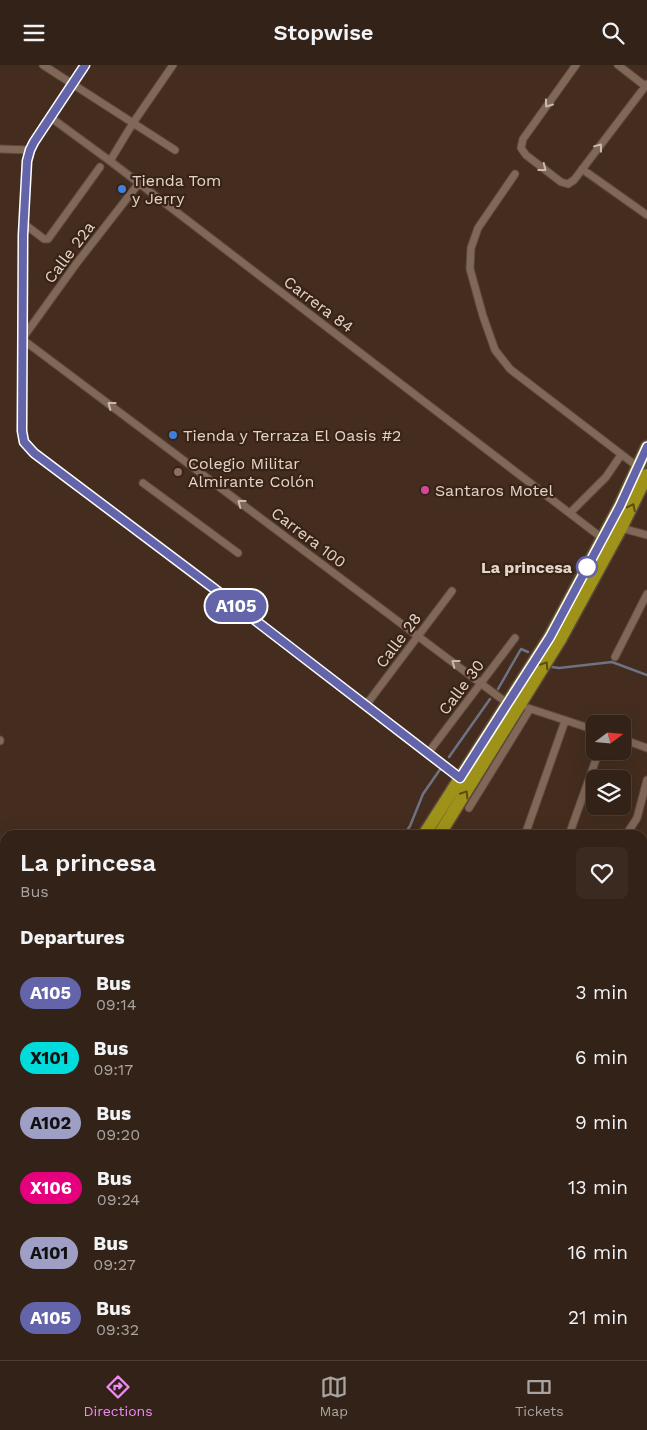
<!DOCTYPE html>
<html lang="en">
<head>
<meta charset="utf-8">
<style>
	:root { --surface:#332217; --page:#3b2a20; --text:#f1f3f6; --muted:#a9a4a1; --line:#4e3f36; --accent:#ef8bf7 }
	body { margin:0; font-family:"Work Sans",sans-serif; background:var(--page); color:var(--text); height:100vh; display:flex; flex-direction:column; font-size:19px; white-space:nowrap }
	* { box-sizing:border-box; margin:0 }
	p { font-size:16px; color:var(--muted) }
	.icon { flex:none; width:28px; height:28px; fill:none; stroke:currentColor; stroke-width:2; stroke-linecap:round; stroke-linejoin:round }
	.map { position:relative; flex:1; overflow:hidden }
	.details { position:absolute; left:0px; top:765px; width:648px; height:530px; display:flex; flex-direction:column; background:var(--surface); border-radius:15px 15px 0 0; box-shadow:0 5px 20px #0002,0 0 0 1px var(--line) }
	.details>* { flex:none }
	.badge { padding:0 10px; border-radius:16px; font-size:18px; line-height:32px }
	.needle { width:32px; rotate:74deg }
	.fabs { position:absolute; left:586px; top:650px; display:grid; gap:10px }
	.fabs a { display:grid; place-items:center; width:45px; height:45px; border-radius:8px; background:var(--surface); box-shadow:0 5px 20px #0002,0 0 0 1px var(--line); font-size:25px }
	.map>.badge { position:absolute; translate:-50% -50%; box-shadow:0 0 0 2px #fff }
	h2 { padding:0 20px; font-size:19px; line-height:45px }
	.round { display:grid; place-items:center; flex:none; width:52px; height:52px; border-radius:8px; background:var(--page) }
	.headline { display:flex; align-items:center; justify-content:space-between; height:85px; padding:0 20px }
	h1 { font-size:24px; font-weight:600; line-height:38px }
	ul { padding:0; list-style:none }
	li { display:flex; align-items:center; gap:15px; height:65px; padding:0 20px }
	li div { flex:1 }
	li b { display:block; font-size:19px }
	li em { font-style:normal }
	li .badge { min-width:55px; font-weight:700; text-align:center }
	header { display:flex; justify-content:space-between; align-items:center; height:65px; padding:0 20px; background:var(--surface); font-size:22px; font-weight:600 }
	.tabs { display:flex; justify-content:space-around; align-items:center; height:70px; border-top:1px solid var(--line); background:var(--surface); font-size:14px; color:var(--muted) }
	.tabs a { display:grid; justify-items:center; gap:2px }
	.tabs .current { color:var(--accent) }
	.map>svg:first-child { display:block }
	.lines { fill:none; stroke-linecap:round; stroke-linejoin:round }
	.stream { stroke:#6d7383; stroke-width:2.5 }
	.street-casing { stroke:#5d4a3e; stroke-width:9 }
	.highway-casing { stroke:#5d4a3e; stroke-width:15 }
	.street { stroke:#816757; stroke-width:7 }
	.highway { stroke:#9f9219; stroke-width:12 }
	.oneway { stroke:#cab9ae }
	.oneway2 { stroke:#5d4a16 }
	.line-casing { stroke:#fff; stroke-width:11 }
	.line { stroke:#6464aa; stroke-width:8 }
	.shop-dot { fill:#3f7fe0; stroke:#392315; stroke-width:2 }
	.education-dot { fill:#8d6e63; stroke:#392315; stroke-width:2 }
	.hotel-dot { fill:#d1479c; stroke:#392315; stroke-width:2 }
	.stop-dot { fill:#fff; stroke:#6464aa; stroke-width:2.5 }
	.labels { text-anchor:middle; stroke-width:4.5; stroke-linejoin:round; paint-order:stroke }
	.poi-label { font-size:16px; fill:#e3d4cb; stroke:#392315; text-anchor:start }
	.street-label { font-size:16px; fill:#e3d4cb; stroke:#392315 }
	.stop-label { font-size:16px; font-weight:bold; fill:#e3d4cb; stroke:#392315; text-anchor:end }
</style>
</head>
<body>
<header><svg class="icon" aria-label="menu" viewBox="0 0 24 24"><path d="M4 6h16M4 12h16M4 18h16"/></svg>Stopwise<svg class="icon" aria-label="search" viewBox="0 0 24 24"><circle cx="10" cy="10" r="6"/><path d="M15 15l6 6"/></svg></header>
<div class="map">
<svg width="647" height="1295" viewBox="0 0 647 1295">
	<rect width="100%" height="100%" fill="#442d1f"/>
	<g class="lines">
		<path class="stream" d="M552 602 559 603 612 597 647 610
			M498 624 521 584 528 587
			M449 692 490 634
			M404 770 410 761 423 729 441 703
			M642 1283 647 1276
			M629 1295 636 1290"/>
		<g class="street-casing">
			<path id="street" d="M43 0 175 85
				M85 0 34 77 30 85 27 96 23 170 21 366 24 377 34 388 212 522 460 713
				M576 0 523 74 521 83 526 90 561 117 568 119 574 115 647 19
				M618 0 645 21
				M50 52 110 96 602 473
				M0 84 30 85
				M110 96 133 58 173 0
				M582 104 647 150
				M515 109 478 163 471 183 470 204 483 251 495 285 510 304 638 402
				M139 118 76 199 22 274 507 638
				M23 158 44 174H48L100 102
				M143 418 238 488
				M570 448 606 412 621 390
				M621 463 647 470
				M615 592 647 529
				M366 640 452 526
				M528 643 595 665
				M622 674 647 683
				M0 676V675
				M428 688 515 573
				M469 743 530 644
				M525 770 565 656
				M569 770 599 686
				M626 770 637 753 647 715
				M0 1124 5 1128"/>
		</g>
		<g class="highway-casing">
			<path id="highway" d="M424 770 550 572 620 441 647 382
				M439 770 561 573 621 463 647 410
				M95 1295 98 1290
				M112 1295 115 1290"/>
		</g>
		<use href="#street" class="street"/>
		<use href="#highway" class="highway"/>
	</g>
	<defs><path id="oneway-chevron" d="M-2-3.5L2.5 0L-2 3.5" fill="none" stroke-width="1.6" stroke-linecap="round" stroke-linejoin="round" transform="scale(1.25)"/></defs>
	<g class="oneway">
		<use href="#oneway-chevron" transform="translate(548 39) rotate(126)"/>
		<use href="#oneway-chevron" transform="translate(599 82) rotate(-53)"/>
		<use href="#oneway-chevron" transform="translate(543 103) rotate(38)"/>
		<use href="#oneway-chevron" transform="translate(111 340) rotate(-143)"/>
		<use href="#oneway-chevron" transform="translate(241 438) rotate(-143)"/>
		<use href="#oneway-chevron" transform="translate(455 598) rotate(-143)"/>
	</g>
	<g class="oneway2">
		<use href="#oneway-chevron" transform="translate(632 442) rotate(-64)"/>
		<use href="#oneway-chevron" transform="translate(545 600) rotate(-58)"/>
		<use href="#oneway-chevron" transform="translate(465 729) rotate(-58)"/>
	</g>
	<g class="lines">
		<g class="line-casing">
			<path id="line" d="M85 0 34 77 30 85 27 96 23 170 22 366 24 377 34 388 212 522 460 713 550 572 620 441 647 382"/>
		</g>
		<use href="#line" class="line"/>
	</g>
	<g class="shop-dot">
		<circle cx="122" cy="124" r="5"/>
		<circle cx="173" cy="370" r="5"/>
	</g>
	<circle class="education-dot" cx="178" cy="407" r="5"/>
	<circle class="hotel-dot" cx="425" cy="425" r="5"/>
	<circle class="stop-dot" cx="587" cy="502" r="10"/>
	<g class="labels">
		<g class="poi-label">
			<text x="132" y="121">Tienda Tom<tspan x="132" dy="18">y Jerry</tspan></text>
			<text x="183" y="376">Tienda y Terraza El Oasis #2</text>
			<text x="188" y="404">Colegio Militar<tspan x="188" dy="18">Almirante Colón</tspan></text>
			<text x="435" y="431">Santaros Motel</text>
		</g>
		<g class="street-label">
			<text transform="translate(69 187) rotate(-53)" y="6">Calle 22a</text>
			<text transform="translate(319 239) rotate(37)" y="6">Carrera 84</text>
			<text transform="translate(309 472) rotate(37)" y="6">Carrera 100</text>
			<text transform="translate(398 575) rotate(-53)" y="6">Calle 28</text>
			<text transform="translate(461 622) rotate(-53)" y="6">Calle 30</text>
		</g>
		<g class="stop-label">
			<text x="572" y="508">La princesa</text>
		</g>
	</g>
</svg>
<div class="fabs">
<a><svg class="needle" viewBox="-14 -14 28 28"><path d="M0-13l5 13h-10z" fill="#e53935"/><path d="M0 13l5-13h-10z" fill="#a9a4a1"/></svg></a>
<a><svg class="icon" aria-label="layers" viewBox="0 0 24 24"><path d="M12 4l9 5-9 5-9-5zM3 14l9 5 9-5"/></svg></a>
</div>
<b class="badge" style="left:236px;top:541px;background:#6464aa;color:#fff">A105</b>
<section class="details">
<div class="headline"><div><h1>La princesa</h1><p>Bus</p></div><a class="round"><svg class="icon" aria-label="heart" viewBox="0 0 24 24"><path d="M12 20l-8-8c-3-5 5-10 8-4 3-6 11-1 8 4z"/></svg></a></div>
<h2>Departures</h2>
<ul>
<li><span class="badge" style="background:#6464aa;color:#fff">A105</span><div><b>Bus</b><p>09:14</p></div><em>3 min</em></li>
<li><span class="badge" style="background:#00dbdb;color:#111">X101</span><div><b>Bus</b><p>09:17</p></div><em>6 min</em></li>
<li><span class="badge" style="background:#9f9fc6;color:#111">A102</span><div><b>Bus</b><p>09:20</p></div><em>9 min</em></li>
<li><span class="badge" style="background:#e6007e;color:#fff">X106</span><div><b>Bus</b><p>09:24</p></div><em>13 min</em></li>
<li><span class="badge" style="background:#9f9fc6;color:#111">A101</span><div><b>Bus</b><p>09:27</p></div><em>16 min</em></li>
<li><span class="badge" style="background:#6464aa;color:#fff">A105</span><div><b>Bus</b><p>09:32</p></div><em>21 min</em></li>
</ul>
</section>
</div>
<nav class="tabs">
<a class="current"><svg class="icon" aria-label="directions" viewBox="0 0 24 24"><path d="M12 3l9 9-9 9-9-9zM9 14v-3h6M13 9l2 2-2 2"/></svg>Directions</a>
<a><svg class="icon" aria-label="map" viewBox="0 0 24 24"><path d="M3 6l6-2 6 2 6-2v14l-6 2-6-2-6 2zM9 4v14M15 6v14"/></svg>Map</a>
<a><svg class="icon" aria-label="tickets" viewBox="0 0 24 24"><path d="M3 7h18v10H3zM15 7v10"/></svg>Tickets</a>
</nav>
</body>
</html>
